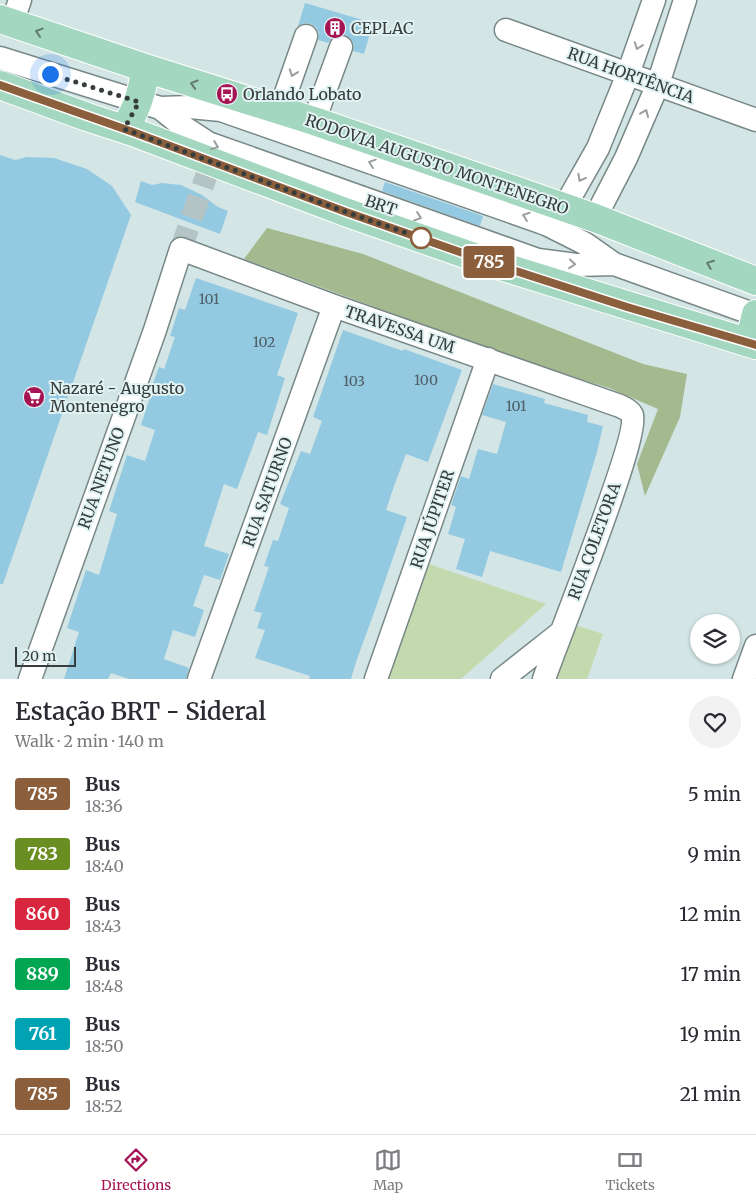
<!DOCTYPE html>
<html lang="en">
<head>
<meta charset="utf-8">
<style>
	:root { --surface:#fff; --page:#f2f2f3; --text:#2b2b33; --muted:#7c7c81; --line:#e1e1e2; --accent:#a61553 }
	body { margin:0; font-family:Merriweather,serif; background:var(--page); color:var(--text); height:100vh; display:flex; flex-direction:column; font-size:19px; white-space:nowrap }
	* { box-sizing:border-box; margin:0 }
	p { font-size:16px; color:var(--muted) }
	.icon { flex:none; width:28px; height:28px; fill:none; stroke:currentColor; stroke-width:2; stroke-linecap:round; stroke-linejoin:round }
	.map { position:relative; height:679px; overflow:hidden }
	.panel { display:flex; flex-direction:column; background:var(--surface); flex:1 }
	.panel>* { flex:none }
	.badge { padding:0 10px; border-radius:4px; font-size:18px; line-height:32px }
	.buttons { position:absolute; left:690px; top:614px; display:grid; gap:10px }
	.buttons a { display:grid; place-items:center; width:50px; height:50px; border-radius:50%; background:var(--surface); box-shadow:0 1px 4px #0004; font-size:25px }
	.scale { position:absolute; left:15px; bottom:12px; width:61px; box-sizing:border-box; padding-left:5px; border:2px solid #363d3c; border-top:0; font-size:14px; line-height:18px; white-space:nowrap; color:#363d3c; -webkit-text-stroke:4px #e1f2f2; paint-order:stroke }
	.you { position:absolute; width:25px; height:25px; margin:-12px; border:4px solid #fff; border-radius:50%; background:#1a73e8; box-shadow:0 0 0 8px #1a73e833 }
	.map>.badge { position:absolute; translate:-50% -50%; box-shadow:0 0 0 2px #fff }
	.round { display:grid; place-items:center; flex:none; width:52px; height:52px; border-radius:26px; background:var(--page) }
	.headline { display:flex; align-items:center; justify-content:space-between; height:85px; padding:0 15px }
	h1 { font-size:24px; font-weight:600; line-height:38px }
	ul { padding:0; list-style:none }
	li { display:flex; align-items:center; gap:15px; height:60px; padding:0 15px }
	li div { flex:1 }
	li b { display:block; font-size:19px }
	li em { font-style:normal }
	li .badge { min-width:55px; font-weight:700; text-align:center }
	.tabs { display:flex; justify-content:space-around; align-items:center; height:70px; border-top:1px solid var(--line); background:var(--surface); font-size:14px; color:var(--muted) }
	.tabs a { display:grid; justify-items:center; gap:2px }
	.tabs .selected { color:var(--accent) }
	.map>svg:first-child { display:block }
	.green { fill:#c5d9af }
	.forest { fill:#a4b98d }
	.building { fill:#94c9e2 }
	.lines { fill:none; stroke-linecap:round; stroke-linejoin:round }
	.minor-tunnel { stroke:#b4c3c3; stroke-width:22; stroke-dasharray:22 11; stroke-linecap:butt }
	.minor-casing { stroke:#788887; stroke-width:25 }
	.major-casing { stroke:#fff; stroke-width:30 }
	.minor { stroke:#fff; stroke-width:22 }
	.major { stroke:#a4d7bf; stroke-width:28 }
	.oneway { stroke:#627b70 }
	.oneway2 { stroke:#9a9e9e }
	.line-casing { stroke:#fff; stroke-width:11 }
	.line { stroke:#8b5e3c; stroke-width:8 }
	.walk { stroke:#363d3c; stroke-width:5; stroke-dasharray:0 9 }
	.stop-dot { fill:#fff; stroke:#8b5e3c; stroke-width:2.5 }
	.labels { text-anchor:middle; stroke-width:4; stroke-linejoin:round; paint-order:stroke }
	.number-label { font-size:14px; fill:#4e6066 }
	.poi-label { font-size:16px; fill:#363d3c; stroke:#e1f2f2; text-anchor:start }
	.street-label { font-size:16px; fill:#363d3c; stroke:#e1f2f2 }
</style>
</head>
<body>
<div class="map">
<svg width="756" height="679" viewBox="0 0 756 679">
	<rect width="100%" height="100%" fill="#d3e5e5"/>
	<path class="green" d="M426 563 546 604 461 679H388Z
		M575 625 603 634 587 679H556Z"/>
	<path class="forest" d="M267 228 363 254 643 364 687 374 680 417 645 496 637 464 658 409 609 388 536 366 244 259Z"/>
	<path class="building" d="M305 3 373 23 364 54 353 51 354 45 351 39 346 35 339 34 333 37 328 43 318 40 319 33 316 27 311 24 304 23 298 26Z
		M0 155 15 160 27 157 54 158 87 169 112 186 131 215 3 584H0Z
		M141 181 152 185 162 183 181 185 202 195 218 207 228 211 220 234 135 202Z
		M385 182 483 216 480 226 382 191Z
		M196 278 298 313 277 375 285 378 267 435 258 432 237 489 224 484 204 546 229 554 220 580 204 575 193 606 204 610 195 637 173 630 164 659 189 668 186 679H129L111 673 108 679H64L79 632 67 628 86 570 99 575 117 514 109 511 127 455 145 461 155 430 141 425 151 394H149L159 367 164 369 175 337 170 336 179 308 185 310Z
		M343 330 403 351 404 349 462 370 428 462 406 454 394 486 386 510 407 517 376 607 356 662 351 679H309L310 676 255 658 265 630 257 628 262 613 254 611 269 567 264 566 273 540 278 541 289 508 280 504 301 451 310 454 322 421 313 417Z
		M493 384 545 399 544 403 588 415 587 422 603 426 597 452 561 572 490 551 482 577 456 569 465 539 448 534 456 507 451 505 461 476 469 479 478 449 497 454 506 422 482 415Z"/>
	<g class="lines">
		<path class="minor-tunnel" d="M181 249 211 162"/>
		<g class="minor-casing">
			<path id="minor" d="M12 23 20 0
				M506 30 756 120
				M0 58 160 108 190 107 221 110 546 224 584 243 614 264 756 315
				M160 108 185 128 208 143 538 260 576 265 614 264
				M280 110 306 36
				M314 121 341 47
				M564 208 598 148 628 74 654 0
				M595 218 626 158 658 84 685 0
				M30 679 155 330 181 249 334 306 620 406C624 408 630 410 632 415 640 436 556 644 544 679
				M199 679 334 306
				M376 679 488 359
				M502 679 559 634
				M744 679 756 646"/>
		</g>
		<g class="major-casing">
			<path id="major" d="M0 19 145 68 314 121 471 175 595 218 756 281
				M0 85 87 117 133 132 345 212 494 264 756 345
				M124 129C137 110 143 91 145 68
				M749 343 756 314"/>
		</g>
		<use href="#minor" class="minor"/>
		<use href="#major" class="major"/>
	</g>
	<defs><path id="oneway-chevron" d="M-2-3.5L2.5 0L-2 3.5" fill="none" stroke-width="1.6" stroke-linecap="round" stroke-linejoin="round" transform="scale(1.25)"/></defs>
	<g class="oneway">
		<use href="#oneway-chevron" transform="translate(39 32) rotate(-162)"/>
		<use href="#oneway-chevron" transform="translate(194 84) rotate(-163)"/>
		<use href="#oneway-chevron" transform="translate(710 264) rotate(-159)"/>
	</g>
	<g class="oneway2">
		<use href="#oneway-chevron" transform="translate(638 46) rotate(110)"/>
		<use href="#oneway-chevron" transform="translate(293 73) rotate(110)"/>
		<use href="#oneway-chevron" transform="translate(645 113) rotate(-67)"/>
		<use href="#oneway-chevron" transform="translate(215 146) rotate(21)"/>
		<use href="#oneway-chevron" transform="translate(372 163) rotate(-161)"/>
		<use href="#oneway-chevron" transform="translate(581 178) rotate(119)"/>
		<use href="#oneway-chevron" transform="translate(526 216) rotate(-161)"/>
		<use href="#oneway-chevron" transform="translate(418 217) rotate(19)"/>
		<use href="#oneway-chevron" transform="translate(572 264) rotate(5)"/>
	</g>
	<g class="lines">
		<g class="line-casing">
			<path id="line" d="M0 85 133 132 346 212 494 264 627 307 756 345"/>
		</g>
		<use href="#line" class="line"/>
		<path class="walk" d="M50 74 139 102 124 129 346 212 421 238"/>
	</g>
	<defs>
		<g id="building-disc" transform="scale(1.125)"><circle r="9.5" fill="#a61553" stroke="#e1f2f2"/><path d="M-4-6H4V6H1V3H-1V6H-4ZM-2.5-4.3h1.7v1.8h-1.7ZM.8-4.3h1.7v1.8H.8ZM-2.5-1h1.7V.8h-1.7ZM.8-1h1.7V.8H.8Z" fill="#fff"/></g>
		<g id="bus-disc" transform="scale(1.125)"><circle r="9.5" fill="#a61553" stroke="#e1f2f2"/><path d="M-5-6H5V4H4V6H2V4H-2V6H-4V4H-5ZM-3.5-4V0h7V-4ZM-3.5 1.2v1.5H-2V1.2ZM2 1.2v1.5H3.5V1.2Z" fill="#fff"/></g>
		<g id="supermarket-disc" transform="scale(1.125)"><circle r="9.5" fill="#a61553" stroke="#e1f2f2"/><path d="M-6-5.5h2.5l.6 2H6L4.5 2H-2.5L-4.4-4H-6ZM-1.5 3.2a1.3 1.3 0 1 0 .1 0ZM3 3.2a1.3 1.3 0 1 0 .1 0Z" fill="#fff"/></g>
	</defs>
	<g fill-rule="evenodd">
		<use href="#building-disc" x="335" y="28"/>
		<use href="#bus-disc" x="227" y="94"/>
		<use href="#supermarket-disc" x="34" y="397"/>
	</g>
	<circle class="stop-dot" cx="421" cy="238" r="10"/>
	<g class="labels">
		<g class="number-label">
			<text x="209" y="304">101</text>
			<text x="264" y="347">102</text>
			<text x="426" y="385">100</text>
			<text x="354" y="386">103</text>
			<text x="516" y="411">101</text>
		</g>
		<g class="poi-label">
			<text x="351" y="34">CEPLAC</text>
			<text x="243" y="100">Orlando Lobato</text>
			<text x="50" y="394">Nazaré - Augusto<tspan x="50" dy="18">Montenegro</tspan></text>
		</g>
		<g class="street-label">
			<text transform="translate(631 75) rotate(20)" y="6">RUA HORTÊNCIA</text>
			<text transform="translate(437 164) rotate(19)" y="6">RODOVIA AUGUSTO MONTENEGRO</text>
			<text transform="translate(381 205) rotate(19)" y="6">BRT</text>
			<text transform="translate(400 329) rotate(19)" y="6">TRAVESSA UM</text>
			<text transform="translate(101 478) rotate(-70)" y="6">RUA NETUNO</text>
			<text transform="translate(267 492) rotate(-70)" y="6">RUA SATURNO</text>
			<text transform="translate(432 519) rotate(-71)" y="6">RUA JÚPITER</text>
			<text transform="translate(594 541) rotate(-70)" y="6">RUA COLETORA</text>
		</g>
	</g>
</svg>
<div class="buttons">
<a><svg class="icon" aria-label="layers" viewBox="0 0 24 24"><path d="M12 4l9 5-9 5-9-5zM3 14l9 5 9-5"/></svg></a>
</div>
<div class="scale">20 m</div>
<div class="you" style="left:50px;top:74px"></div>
<b class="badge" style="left:489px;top:262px;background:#8b5e3c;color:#fff">785</b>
</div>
<section class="panel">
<div class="headline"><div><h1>Estação BRT - Sideral</h1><p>Walk · 2 min · 140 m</p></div><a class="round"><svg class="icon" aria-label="heart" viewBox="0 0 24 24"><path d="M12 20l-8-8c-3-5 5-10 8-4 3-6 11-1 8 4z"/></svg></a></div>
<ul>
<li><span class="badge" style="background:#8b5e3c;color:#fff">785</span><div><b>Bus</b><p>18:36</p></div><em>5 min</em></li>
<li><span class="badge" style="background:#6b8e23;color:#fff">783</span><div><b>Bus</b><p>18:40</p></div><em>9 min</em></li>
<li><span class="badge" style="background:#d7263d;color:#fff">860</span><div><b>Bus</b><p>18:43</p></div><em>12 min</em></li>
<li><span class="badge" style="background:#00a651;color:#fff">889</span><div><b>Bus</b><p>18:48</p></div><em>17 min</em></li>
<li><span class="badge" style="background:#00a3b4;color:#fff">761</span><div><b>Bus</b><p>18:50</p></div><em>19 min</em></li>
<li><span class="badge" style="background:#8b5e3c;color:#fff">785</span><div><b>Bus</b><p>18:52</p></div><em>21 min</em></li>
</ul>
</section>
<nav class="tabs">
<a class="selected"><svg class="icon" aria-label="directions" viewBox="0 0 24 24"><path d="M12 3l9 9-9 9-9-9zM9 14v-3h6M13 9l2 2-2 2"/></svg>Directions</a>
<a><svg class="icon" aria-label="map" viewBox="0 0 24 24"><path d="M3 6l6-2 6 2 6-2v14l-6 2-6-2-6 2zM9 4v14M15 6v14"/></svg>Map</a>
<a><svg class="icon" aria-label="tickets" viewBox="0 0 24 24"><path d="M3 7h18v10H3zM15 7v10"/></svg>Tickets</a>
</nav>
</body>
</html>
